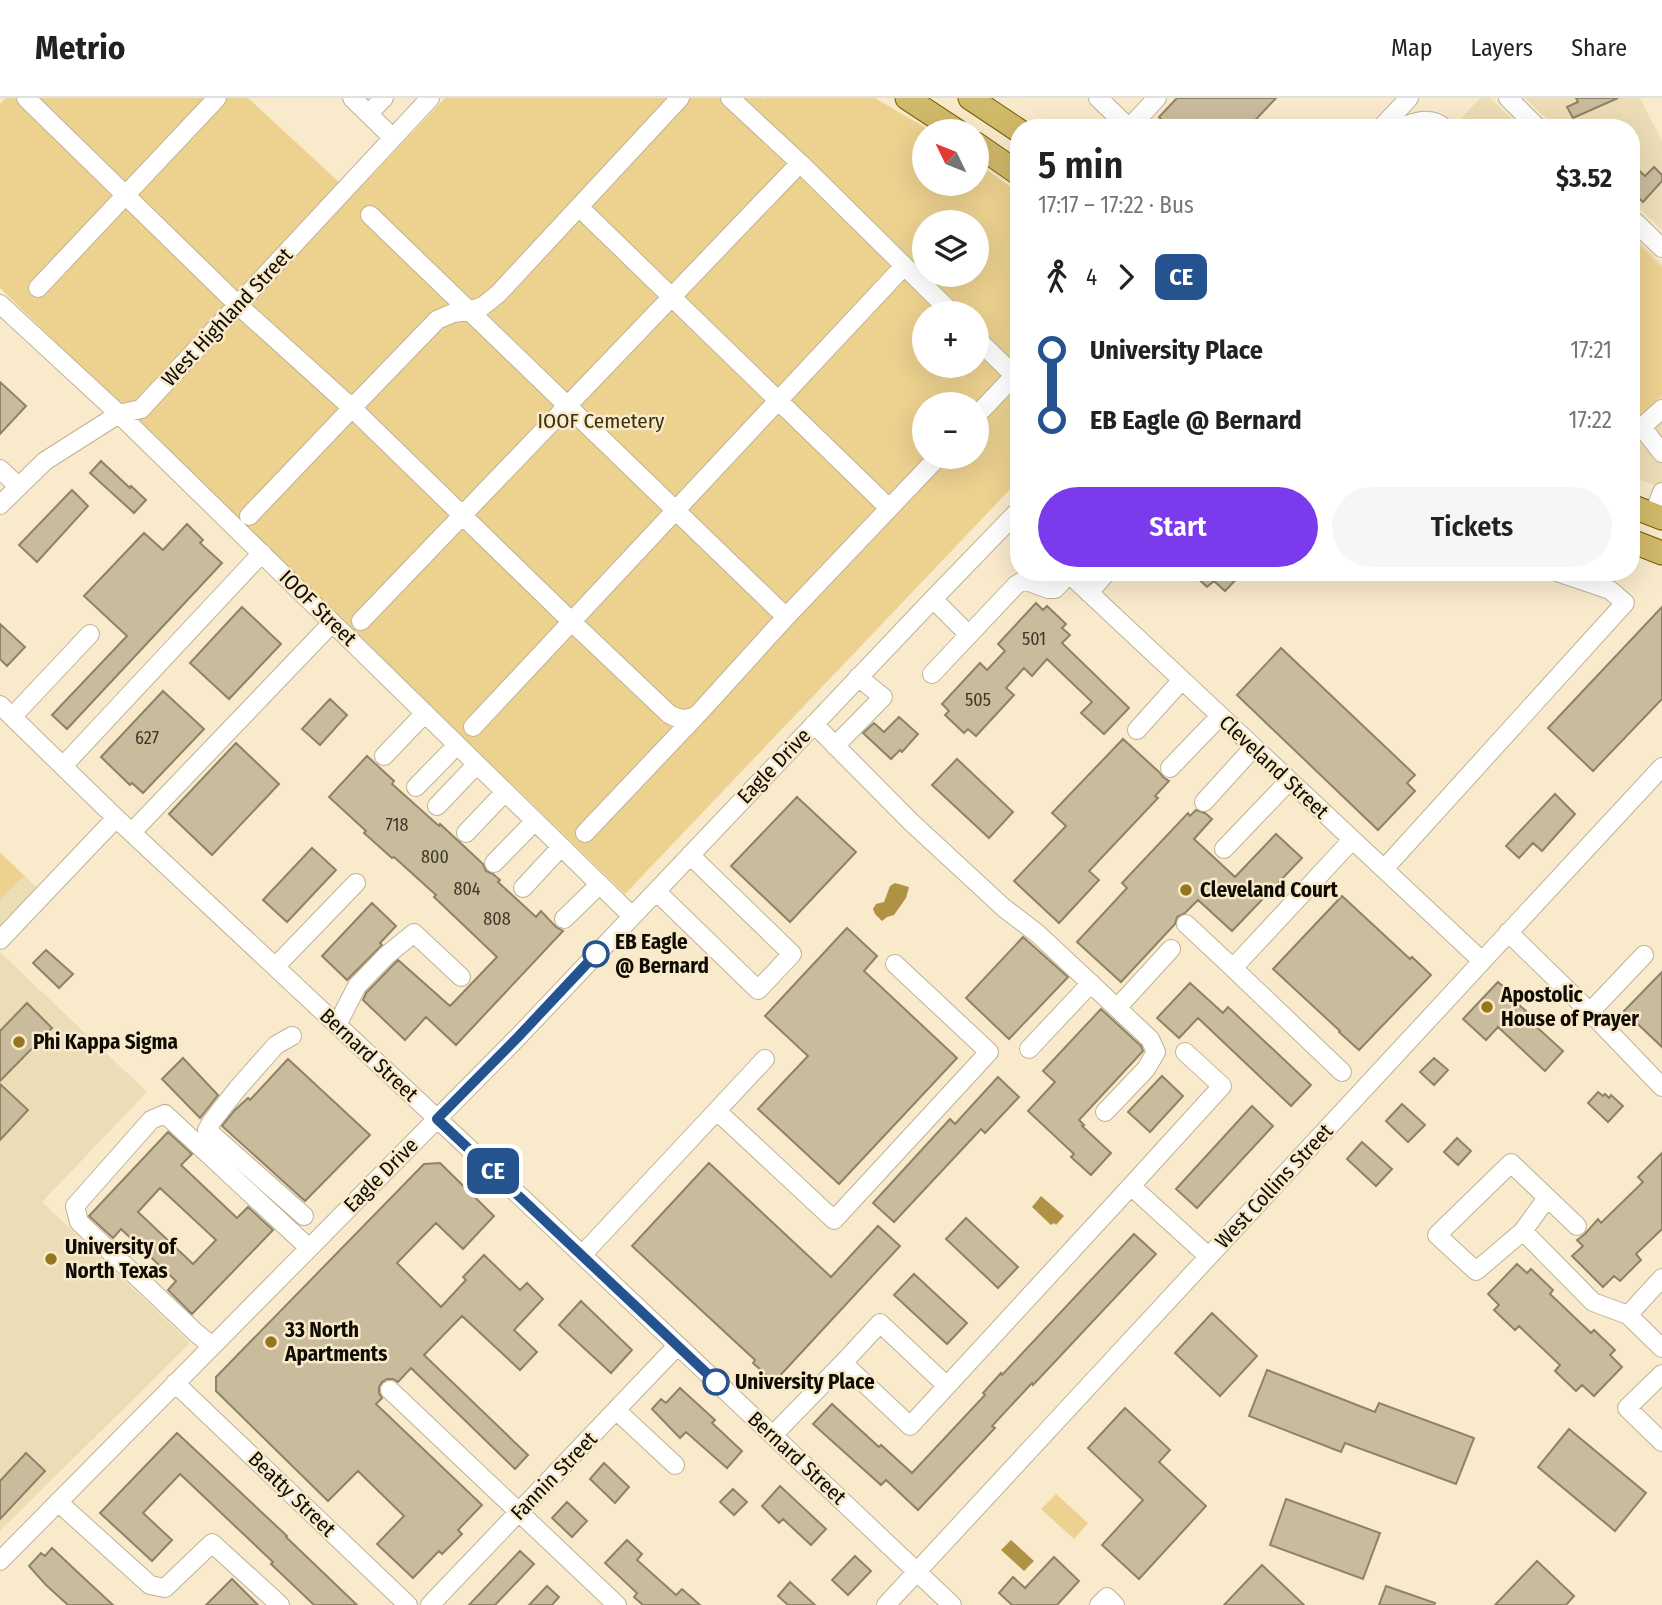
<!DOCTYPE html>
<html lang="en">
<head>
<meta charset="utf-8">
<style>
	:root { --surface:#fff; --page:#f6f6f6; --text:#222; --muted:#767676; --line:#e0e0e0; --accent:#7c3aed }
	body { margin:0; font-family:"Fira Sans Condensed",sans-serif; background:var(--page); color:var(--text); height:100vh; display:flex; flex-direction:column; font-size:26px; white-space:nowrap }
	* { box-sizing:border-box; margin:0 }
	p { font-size:23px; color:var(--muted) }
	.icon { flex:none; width:38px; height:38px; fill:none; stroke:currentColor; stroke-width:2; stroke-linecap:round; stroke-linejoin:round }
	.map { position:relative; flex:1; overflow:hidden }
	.panel { position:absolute; left:1010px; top:21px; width:630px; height:462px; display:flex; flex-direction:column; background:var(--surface); border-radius:28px; box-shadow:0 7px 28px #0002 }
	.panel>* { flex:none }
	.badge { padding:0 14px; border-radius:10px; font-size:24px; line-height:46px }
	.needle { width:46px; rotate:313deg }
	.tools { position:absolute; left:912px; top:21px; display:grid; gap:14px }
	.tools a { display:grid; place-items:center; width:77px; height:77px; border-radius:50%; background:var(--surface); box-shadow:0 7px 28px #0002; font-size:35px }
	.map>.badge { position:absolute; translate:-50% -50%; box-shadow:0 0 0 4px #fff }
	.legs { display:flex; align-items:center; gap:10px; height:77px; padding:0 28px; font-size:23px }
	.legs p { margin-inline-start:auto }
	.summary { display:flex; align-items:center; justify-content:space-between; height:119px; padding:0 28px }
	h1 { font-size:38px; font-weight:600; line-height:52px }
	.action { display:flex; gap:14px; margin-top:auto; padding:14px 28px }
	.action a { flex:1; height:80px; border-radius:42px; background:var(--accent); color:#fff; font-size:28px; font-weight:600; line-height:80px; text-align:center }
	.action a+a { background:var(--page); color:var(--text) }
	ul { padding:0 28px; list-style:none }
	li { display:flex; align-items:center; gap:24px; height:70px; font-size:26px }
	li i { display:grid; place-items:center; width:10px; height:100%; margin:0 9px; background:currentColor }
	li i::after { content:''; width:18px; height:18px; margin:-9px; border:5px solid; border-radius:50%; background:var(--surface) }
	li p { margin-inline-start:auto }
	li:first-child i { background:linear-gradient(#0000 50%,currentColor 0) }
	li:last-child i { background:linear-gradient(currentColor 50%,#0000 0) }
	header { display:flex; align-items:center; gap:42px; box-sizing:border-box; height:98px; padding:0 35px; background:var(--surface); border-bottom:2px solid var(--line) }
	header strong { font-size:33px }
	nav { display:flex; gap:38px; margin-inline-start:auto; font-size:24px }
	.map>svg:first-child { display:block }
	.built { fill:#edddb6 }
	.green { fill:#ecd18f; fill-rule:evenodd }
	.water { fill:#b09244 }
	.building { fill:#c9bc9d; stroke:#8f8265; stroke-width:2; fill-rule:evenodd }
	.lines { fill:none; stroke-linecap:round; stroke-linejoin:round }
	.minor-casing { stroke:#bfb294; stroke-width:20 }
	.major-casing { stroke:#7a5f06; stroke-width:25 }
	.minor { stroke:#fff; stroke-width:18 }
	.major { stroke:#d1b96a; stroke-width:23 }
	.line-1-casing { stroke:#fff; stroke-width:16 }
	.line-1 { stroke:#24538f; stroke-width:10 }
	.poi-dot { fill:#95751d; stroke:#f8eaca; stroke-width:2.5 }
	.stop-1-dot { fill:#fff; stroke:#24538f; stroke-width:3.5 }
	.labels { text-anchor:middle; stroke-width:5; stroke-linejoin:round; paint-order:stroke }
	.number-label { font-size:18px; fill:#3e382a }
	.street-label { font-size:21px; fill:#100c03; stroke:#f8eaca }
	.park-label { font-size:21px; fill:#3d300d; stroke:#f8eaca }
	.poi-label { font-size:21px; font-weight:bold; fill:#100c03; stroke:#f8eaca; text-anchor:start }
	.stop-label { font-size:21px; font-weight:bold; fill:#100c03; stroke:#f8eaca; text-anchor:start }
</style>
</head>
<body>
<header>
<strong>Metrio</strong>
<nav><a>Map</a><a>Layers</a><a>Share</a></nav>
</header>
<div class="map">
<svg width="1662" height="1507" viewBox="0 0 1662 1507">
	<rect width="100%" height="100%" fill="#f8eaca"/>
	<path class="built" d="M1480 0H1490L1521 30H1452Z
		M1525 0H1640L1662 43V132L1631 102V30H1556Z
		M1631 136 1662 166V389L1631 379Z
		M0 754 44 796 0 842Z
		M0 854 147 994 42 1104 190 1245 0 1433Z"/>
	<path class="green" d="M6 0H248L353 97 445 0H763L764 1 766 0H875L931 33H924V86H976L977 65 1018 94V383L625 796 0 190V6ZM924 124H976V177H924ZM924 215H976V268H924ZM924 306H976V359H924Z
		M1631 138 1662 170V297L1636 325 1631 320Z
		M0 755 24 778 0 801Z
		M1056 1396 1088 1425 1074 1441 1041 1411Z"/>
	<path class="water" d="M895 785 909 789 906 800 894 817 887 819 882 823 875 816 873 811 876 806 884 804 890 788Z
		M1041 1098 1064 1118 1056 1127 1054 1125 1051 1127 1032 1109Z
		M1011 1442 1034 1463 1024 1473 1001 1452Z"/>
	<path class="building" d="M1177 0H1276L1248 30H1169L1159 19Z
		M1576 0H1618L1573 20 1567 9 1578 4Z
		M1631 65 1645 78 1654 69 1662 77V83L1643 104 1631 93Z
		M0 284 26 308 0 336Z
		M101 363 130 390 131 388 146 402 134 415 90 375Z
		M72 392 88 408 37 464 19 447Z
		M187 426 203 442 200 445 222 465 67 631 52 617 127 538 84 498 144 435 163 452Z
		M1191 474H1243L1225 493 1214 483 1207 489Z
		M1036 505 1043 512 1047 508 1066 526 1062 530 1070 537 1062 545 1129 610 1104 636 1081 615 1092 604 1047 561 1032 578 1024 570 1006 590 1014 597 976 638 968 631 964 635 945 617 949 613 942 606 980 565 987 572 1005 553 998 546Z
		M242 509 281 546 229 601 190 565Z
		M1662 509V601L1593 673 1548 630Z
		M0 526 25 549 7 568 0 561Z
		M1281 550 1415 677 1407 685 1415 693 1378 732 1237 597Z
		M163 593 204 631 143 695 132 685 130 687 101 659Z
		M330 601 347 617 320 647 302 631Z
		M899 619 918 636 902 654 900 652 891 661 863 635 874 625 884 634Z
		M1123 641 1159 674 1163 679 1169 683 1155 698 1158 700 1089 773 1099 782 1059 825 1014 783 1066 728 1052 715Z
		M236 645 279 686 212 757 169 716Z
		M367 658 394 683 392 686 439 728 440 726 468 752 483 766 486 773 493 776 500 782 498 784 536 819 541 813 556 829 563 833 456 947 426 919 405 942 363 902 366 895 398 862 450 908 497 859 434 799 436 797 394 759 392 760 364 735 366 733 329 699Z
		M957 661 1013 714 989 740 932 687Z
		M1555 696 1575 716 1542 753 1533 745 1519 760 1506 748Z
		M797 699 856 754 790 824 731 768Z
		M1196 712 1205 715 1212 721 1194 741 1235 779 1276 736 1302 760 1232 833 1198 802 1185 815 1177 819 1175 826 1121 884 1077 844 1127 790 1122 785 1188 715 1190 718Z
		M312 750 336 772 287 824 263 802Z
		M1342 798 1410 861 1412 859 1431 877 1359 952 1339 934 1340 933 1273 871Z
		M372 805 396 828 380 845 382 847 347 882 322 858Z
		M847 830 877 858 864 873 957 960 839 1086 758 1011 808 958 765 918Z
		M1023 839 1068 879 1009 941 966 900Z
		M46 852 73 876 59 890 33 865Z
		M1662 874V949L1624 913Z
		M1498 884 1512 896 1509 898 1526 913 1525 914 1531 920 1529 922 1563 953 1545 973 1498 929 1486 942 1463 921Z
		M1190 885 1223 915 1228 909 1311 987 1291 1008 1198 920 1179 940 1157 920Z
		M27 905 52 930 0 983V933Z
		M1101 911 1141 948 1143 953 1079 1022 1084 1027 1082 1028 1111 1055 1091 1077 1071 1059 1074 1056 1028 1013 1055 984 1043 973Z
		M183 960 218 997 200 1020 162 981Z
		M1434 960 1448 972 1434 987 1420 974Z
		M288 961 370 1037 305 1103 222 1028 234 1013 248 1000 250 1002Z
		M1162 978 1183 998 1150 1034 1128 1014Z
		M998 979 1019 999 985 1035 981 1031 894 1124 873 1105 950 1021 955 1026Z
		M0 986 28 1012 0 1042Z
		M1598 994 1603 998 1605 996 1609 1000 1611 997 1623 1008 1608 1024 1588 1005Z
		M1402 1006 1425 1027 1408 1044 1386 1023Z
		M1252 1008 1273 1028 1197 1110 1176 1091Z
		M168 1034 192 1056 181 1067 237 1120 248 1109 273 1132 192 1216 168 1192 176 1183 121 1131 113 1140 89 1118ZM160 1090 216 1142 193 1166 138 1114Z
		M1457 1040 1471 1053 1458 1067 1444 1054Z
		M1362 1044 1392 1071 1376 1088 1347 1061Z
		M1662 1055V1131L1636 1156 1641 1162 1620 1183 1614 1178 1603 1189 1572 1158 1583 1148 1577 1142 1585 1136 1598 1121 1601 1125 1643 1084 1638 1079Z
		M440 1065 494 1118 463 1151 436 1125 397 1165 441 1209 466 1182 463 1179 484 1157 520 1192 527 1185 543 1201 514 1232 537 1254 520 1272 462 1218 424 1257 528 1357 515 1371 411 1270 398 1284 393 1281H387L382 1284 379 1289V1295L382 1300 376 1306 482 1407 458 1432 462 1436 442 1456 439 1453 413 1480 377 1446 404 1418 358 1373 328 1403 216 1293V1279L424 1066Z
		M709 1065 831 1179 878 1128 900 1148 774 1284 753 1265 755 1262 632 1148Z
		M966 1120 1018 1169 998 1190 946 1141Z
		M1134 1136 1156 1156 1033 1287 1032 1285 992 1328 995 1330 918 1412 886 1382 881 1387 813 1326 832 1306 879 1349 881 1347 912 1375 985 1297 983 1295 1001 1275 1002 1277Z
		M1517 1166 1527 1175 1531 1171 1553 1192 1550 1196 1591 1235 1594 1232 1615 1252 1610 1257 1622 1269 1594 1298 1582 1287 1576 1293 1555 1273 1560 1267 1519 1228 1515 1232 1494 1212 1499 1207 1488 1196Z
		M914 1176 967 1225 947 1246 894 1197Z
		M581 1203 632 1252 611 1275 559 1227Z
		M1212 1215 1257 1258 1220 1298 1175 1255Z
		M1267 1272 1375 1314 1379 1305 1474 1340 1456 1386 1345 1345 1341 1354 1249 1318Z
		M680 1290 715 1322 712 1325 742 1353 727 1370 686 1334 680 1340 652 1311 661 1301 666 1305Z
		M1125 1310 1170 1352 1159 1364 1206 1408 1139 1481 1102 1447 1143 1402 1088 1350Z
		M1569 1331 1646 1395 1615 1433 1538 1369Z
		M177 1335 287 1438 286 1439 357 1507H314L271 1466 273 1464 180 1376 143 1415 172 1442 152 1463 100 1415Z
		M26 1355 45 1373 0 1421V1383Z
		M604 1365 629 1389 615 1405 590 1381Z
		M780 1388 826 1431 811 1447 783 1421 779 1425 762 1408Z
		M733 1391 747 1404 734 1417 720 1404Z
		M1286 1401 1380 1435 1363 1481 1270 1447Z
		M567 1404 587 1423 572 1439 552 1420Z
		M627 1442 642 1456 637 1462 676 1497 682 1491 700 1507H643L634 1499 637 1495 605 1465Z
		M52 1450 87 1483 113 1507H68L46 1487 29 1468 41 1455 45 1458Z
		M520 1453 534 1466 495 1507H469Z
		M855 1458 871 1473 848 1497 832 1482Z
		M1054 1459 1079 1483 1057 1507H1012L999 1495 1013 1479 1025 1490Z
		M1537 1463 1574 1498 1566 1507H1495Z
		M1262 1467 1304 1507H1224Z
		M232 1481 258 1507H206Z
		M790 1484 815 1507H788L778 1498Z
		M547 1488 559 1499 552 1507H529Z
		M1386 1488 1435 1505 1434 1507H1379Z"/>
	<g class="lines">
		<g class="minor-casing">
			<path id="minor" d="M26 0 238 207 352 310 249 418
				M352 0 393 40
				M680 0 498 196 483 208 470 213 453 215 437 222 352 310 572 524 669 616C679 622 689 623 698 616L786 519 938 359
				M730 0 800 65 952 215
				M1098 0 1123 24 1126 30
				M1508 0 1538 30
				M368 16 384 0
				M1129 30 1157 0
				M1381 30 1409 0
				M1399 30C1413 24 1432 17 1444 30
				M579 109 889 410
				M370 117 786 519
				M1631 120 1662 150
				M38 190 217 0
				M0 206 119 316 632 818
				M976 240 1018 281
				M1662 311 1642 329 1662 355
				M976 318 1015 277
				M0 371 18 388
				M0 407 45 363 119 316 141 311 430 0
				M1653 417 1662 394
				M1067 474 1482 863
				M1089 495 1107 474
				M933 501 969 537
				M361 523 800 65
				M932 576 1016 487 1024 482 1048 491H1055L1069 476
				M0 607 116 720 522 1100 952 1507
				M12 619 90 536
				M814 626 911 724 1004 810 1038 836 1150 941 1156 954 1146 971 1105 1014
				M473 629 904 168
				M1137 632 1181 583
				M835 648 883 599 858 579
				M384 658 425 615
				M63 668 262 455
				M1170 670 1220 618
				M416 689 457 647
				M1204 704 1253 650
				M437 708 477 666
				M132 734 332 525
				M466 735 505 694
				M585 735 695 619
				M1224 751 1289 683
				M494 765 535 723
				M1384 771 1625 505 1610 492 1557 474
				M523 790 561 749
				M656 793 758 892 792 856 690 757
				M564 821 600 786
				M1186 826 1233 870
				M1508 834 1590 914 1662 989
				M0 842 116 720
				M275 869 356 785
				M1117 910 1171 851
				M1590 914 1644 857
				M337 927 357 888 387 857 414 835 461 879
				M292 938 276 947 238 990 212 1023 207 1032 304 1118
				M1029 951 1091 885
				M1185 954 1222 988 1131 1088 1208 1158
				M1342 974 1233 870 1352 742
				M717 1013 834 1122 989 954 895 866
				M1577 1128 1511 1065 1437 1137 1476 1173 1523 1133 1593 1204 1628 1217 1662 1250
				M1523 1133 1547 1100
				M582 1157 765 961
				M1628 1217 1662 1180
				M212 1248 195 1234 79 1124 75 1108 151 1022 165 1016 309 1150
				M843 1265 880 1225 947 1288
				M1662 1276 1627 1310 1662 1344
				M175 1285 408 1507
				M390 1292 617 1507
				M616 1312 675 1367
				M773 1337 843 1265 910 1328 1131 1088
				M58 1404 150 1487 165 1490 212 1445 280 1507
				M0 1463 518 939 933 501 1018 413
				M430 1507 677 1248
				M886 1507 1662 669
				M1099 1507 1107 1499 1115 1507"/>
		</g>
		<g class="major-casing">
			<path id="major" d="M907 0 957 33
				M970 0 1018 32
				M976 46 1018 75
				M1631 408 1662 420
				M1631 443 1662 455"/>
		</g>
		<use href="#minor" class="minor"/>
		<use href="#major" class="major"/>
	</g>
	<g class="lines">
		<g class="line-1-casing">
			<path id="line-1" d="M596 856 518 939 437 1021 716 1284"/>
		</g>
		<use href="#line-1" class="line-1"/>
	</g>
	<g class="poi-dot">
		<circle cx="1186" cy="792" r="7"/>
		<circle cx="1487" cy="909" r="7"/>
		<circle cx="19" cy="944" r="7"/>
		<circle cx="51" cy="1161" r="7"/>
		<circle cx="271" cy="1244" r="7"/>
	</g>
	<g class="stop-1-dot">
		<circle cx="596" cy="856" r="12"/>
		<circle cx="716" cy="1284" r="12"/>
	</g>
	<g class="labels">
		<g class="number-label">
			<text x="1034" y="547">501</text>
			<text x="978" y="608">505</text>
			<text x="147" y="646">627</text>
			<text x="397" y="733">718</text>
			<text x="435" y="765">800</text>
			<text x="467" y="797">804</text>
			<text x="497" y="827">808</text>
		</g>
		<g class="street-label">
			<text transform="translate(227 219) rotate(-47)" y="7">West Highland Street</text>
			<text transform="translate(318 510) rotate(44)" y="7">IOOF Street</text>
			<text transform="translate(774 668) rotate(-46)" y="7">Eagle Drive</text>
			<text transform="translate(1274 669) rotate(43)" y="7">Cleveland Street</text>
			<text transform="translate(369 957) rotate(43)" y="7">Bernard Street</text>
			<text transform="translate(381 1077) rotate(-45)" y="7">Eagle Drive</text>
			<text transform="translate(1274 1088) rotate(-47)" y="7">West Collins Street</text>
			<text transform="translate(797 1360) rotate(43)" y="7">Bernard Street</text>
			<text transform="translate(554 1378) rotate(-46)" y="7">Fannin Street</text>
			<text transform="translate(292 1396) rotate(44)" y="7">Beatty Street</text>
		</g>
		<g class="park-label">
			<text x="601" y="330">IOOF Cemetery</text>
		</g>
		<g class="poi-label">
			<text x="1200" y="799">Cleveland Court</text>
			<text x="1501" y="904">Apostolic<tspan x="1501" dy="24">House of Prayer</tspan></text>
			<text x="33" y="951">Phi Kappa Sigma</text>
			<text x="65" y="1156">University of<tspan x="65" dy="24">North Texas</tspan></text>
			<text x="285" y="1239">33 North<tspan x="285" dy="24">Apartments</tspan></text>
		</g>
		<g class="stop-label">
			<text x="615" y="851">EB Eagle<tspan x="615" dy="24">@ Bernard</tspan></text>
			<text x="735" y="1291">University Place</text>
		</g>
	</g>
</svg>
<div class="tools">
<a><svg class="needle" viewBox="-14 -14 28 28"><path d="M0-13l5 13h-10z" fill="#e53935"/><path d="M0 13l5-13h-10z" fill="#767676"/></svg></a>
<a><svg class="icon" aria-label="layers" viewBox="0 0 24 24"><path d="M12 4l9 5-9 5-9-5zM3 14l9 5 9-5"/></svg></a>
<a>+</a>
<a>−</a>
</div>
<b class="badge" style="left:493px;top:1073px;background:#24538f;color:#fff">CE</b>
<section class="panel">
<div class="summary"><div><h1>5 min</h1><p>17:17 – 17:22 · Bus</p></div><b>$3.52</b></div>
<div class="legs"><svg class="icon" aria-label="walk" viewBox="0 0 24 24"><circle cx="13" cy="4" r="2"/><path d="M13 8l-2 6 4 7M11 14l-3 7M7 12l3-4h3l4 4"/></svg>4<svg class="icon" aria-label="forward" viewBox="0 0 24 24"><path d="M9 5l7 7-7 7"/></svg><b class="badge" style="background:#24538f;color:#fff">CE</b></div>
<ul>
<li><i style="color:#24538f"></i><b>University Place</b><p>17:21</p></li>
<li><i style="color:#24538f"></i><b>EB Eagle @ Bernard</b><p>17:22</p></li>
</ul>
<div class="action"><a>Start</a><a>Tickets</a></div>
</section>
</div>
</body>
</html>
